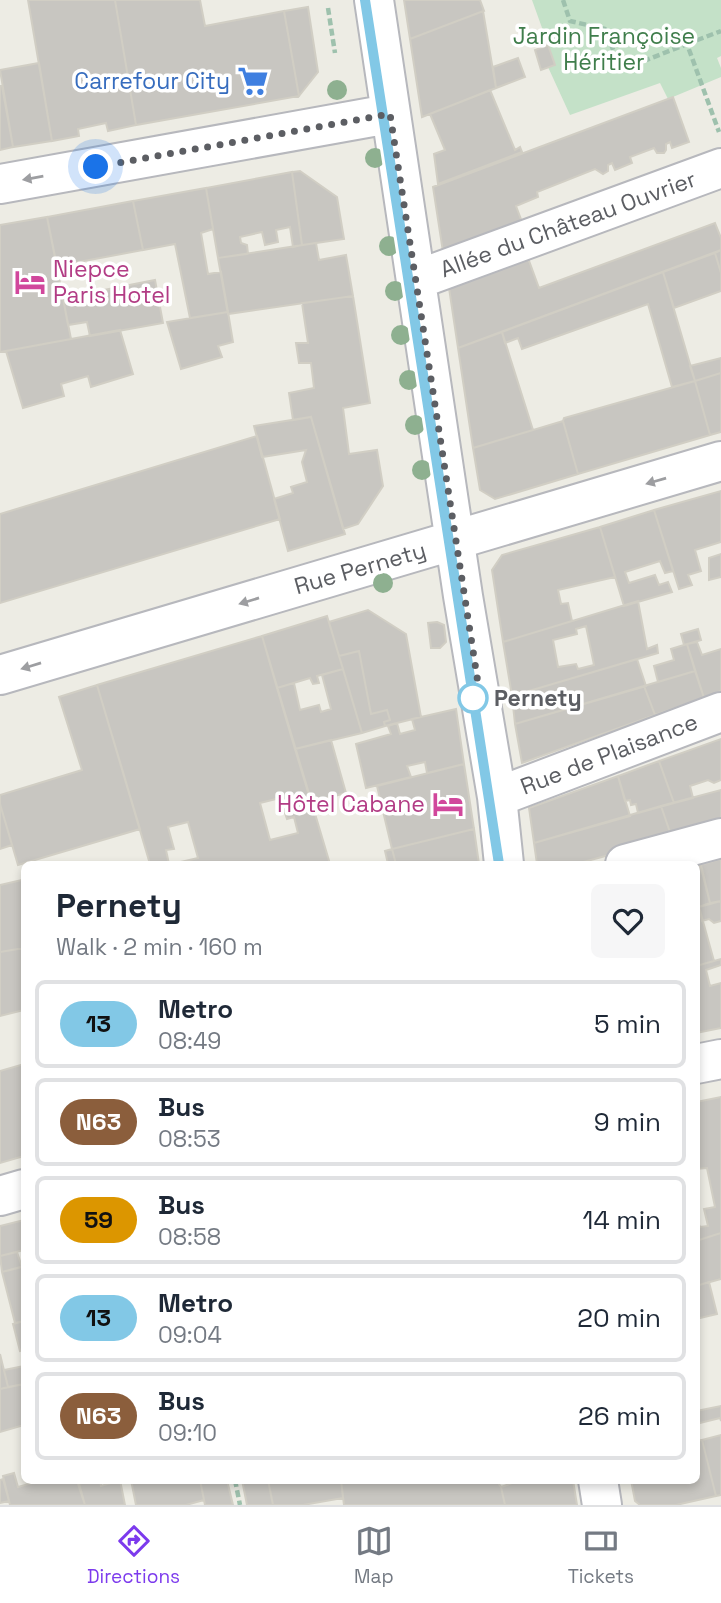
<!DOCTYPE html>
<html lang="en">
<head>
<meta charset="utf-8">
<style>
	:root { --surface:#fff; --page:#f6f6f7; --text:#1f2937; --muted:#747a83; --line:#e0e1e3; --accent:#7c3aed }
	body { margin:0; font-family:"Space Grotesk",sans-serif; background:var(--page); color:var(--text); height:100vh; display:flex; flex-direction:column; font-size:26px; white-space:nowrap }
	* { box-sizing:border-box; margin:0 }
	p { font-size:23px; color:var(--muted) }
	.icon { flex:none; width:38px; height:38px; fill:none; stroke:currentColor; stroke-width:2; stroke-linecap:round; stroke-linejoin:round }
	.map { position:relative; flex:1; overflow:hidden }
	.details { position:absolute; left:21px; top:861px; width:679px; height:623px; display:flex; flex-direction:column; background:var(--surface); border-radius:10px; box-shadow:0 4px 10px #0003 }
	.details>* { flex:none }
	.badge { padding:0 14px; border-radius:23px; font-size:24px; line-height:46px }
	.you { position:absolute; width:35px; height:35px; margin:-18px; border:5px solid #fff; border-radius:50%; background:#1a73e8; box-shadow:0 0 0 10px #1a73e833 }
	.map>.badge { position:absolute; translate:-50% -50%; box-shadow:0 0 0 4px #fff }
	.round { display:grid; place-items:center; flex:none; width:74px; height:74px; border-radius:10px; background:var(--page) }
	.summary { display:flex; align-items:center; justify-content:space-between; height:119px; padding:0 35px }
	h1 { font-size:33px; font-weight:800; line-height:52px }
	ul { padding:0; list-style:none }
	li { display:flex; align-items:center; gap:21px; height:88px; margin:0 14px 10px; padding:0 21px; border:4px solid var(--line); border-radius:10px }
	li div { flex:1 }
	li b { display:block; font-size:26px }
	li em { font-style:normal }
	li .badge { min-width:77px; font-weight:700; text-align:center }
	.dock { display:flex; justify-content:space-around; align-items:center; height:98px; border-top:2px solid var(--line); background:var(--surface); font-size:19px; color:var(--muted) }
	.dock a { display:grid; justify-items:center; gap:4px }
	.dock .current { color:var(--accent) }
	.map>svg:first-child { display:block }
	.green { fill:#c4e1c8 }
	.building { fill:#c8c6c1; stroke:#d1cec4; stroke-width:2; fill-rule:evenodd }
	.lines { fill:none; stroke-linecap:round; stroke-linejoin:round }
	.minor-casing { stroke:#b7b8bd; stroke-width:42 }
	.path { stroke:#9ec1ad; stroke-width:4.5; stroke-dasharray:7 3.5; stroke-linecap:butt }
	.minor { stroke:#fff; stroke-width:38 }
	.tree { fill:#8eb090 }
	.oneway { fill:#9d9ea1 }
	.line-casing { stroke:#fff; stroke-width:16 }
	.line { stroke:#82c8e6; stroke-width:10 }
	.walk { stroke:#5c5e63; stroke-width:7; stroke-dasharray:0 12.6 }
	.stop-dot { fill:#fff; stroke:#82c8e6; stroke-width:3.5 }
	.labels { text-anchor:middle; stroke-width:7; stroke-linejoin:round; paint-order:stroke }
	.park-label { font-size:23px; fill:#407e4c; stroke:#fff }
	.shop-label { font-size:23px; fill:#366cbe; stroke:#fff; text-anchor:end }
	.street-label { font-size:23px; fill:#5c5e63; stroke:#fff }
	.hotel-label { font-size:23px; fill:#b23c85; stroke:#fff; text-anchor:start }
	.stop-label { font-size:23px; font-weight:bold; fill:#5c5e63; stroke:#fff; text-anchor:start }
</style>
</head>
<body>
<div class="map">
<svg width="721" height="1505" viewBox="0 0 721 1505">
	<rect width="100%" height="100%" fill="#edece4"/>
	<path class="green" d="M532 0H721V56L717 58 721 68V77L668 99 660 83 570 115 548 67 555 64Z"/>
	<path class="building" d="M28 0H115L136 125 108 131 106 123 78 129 79 136 52 141Z
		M115 0H200L205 26 284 11 299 96 136 125Z
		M404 0H480L484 11 410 39Z
		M308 7 318 72 299 96 284 11Z
		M483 11 496 88 422 117 410 39Z
		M548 45 555 65 541 70 535 50Z
		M518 58 525 77 496 88 493 67Z
		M39 63 52 141 13 147 0 70Z
		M0 86H2L13 147 0 150Z
		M490 90 515 150 520 147 522 152 438 184 434 154 445 150 430 114Z
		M673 97 689 142 672 148 670 142 666 144V150L664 153H657L654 148 630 157 632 163 615 170 612 163 608 165V171L603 174 595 169 537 192 538 197 516 206 522 222 443 252 433 187Z
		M300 171 337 197 344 239 302 245 292 172Z
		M292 172 302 245 293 247 290 227 276 230 278 242 265 245 262 232 240 237 241 243 247 245 248 254 218 258 206 188Z
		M206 188 213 229 201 233 208 274 221 272 228 312 190 318 175 244 143 250 133 201Z
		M133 201 143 250 57 266 47 217Z
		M47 217 71 339 0 352V225Z
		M715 223 721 238V250L458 348 449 288 528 258 539 288Z
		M316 243 319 260 346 255 353 296 228 314 218 258Z
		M721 250V273L715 253Z
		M715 253 721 273V291L674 308 663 272Z
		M663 272 695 381 672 387 648 304 522 349 518 338 505 343 502 332Z
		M155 280 163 323 90 336 87 322 68 325 63 298Z
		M353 296 370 403 343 408 348 446 349 454 377 450 383 486 358 524 343 529 311 417 293 420 289 393 314 388 311 363H299L296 343H308L302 303Z
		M228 312 233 342 218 346 222 357 181 369 167 322Z
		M120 330 133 374 91 387 88 376 61 384 64 396 23 408 6 351Z
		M502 332 533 430 473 448 458 348Z
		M721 358V373L695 381 690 366Z
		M721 373V432L710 435 695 381Z
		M695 381 710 435 578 474 563 421 564 418Z
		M311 417 345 534 288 551 274 499 293 493 291 487 307 482 302 462 306 450 262 457 254 426Z
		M563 421 578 474 495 499 480 490 473 448Z
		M257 436 280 519 0 603V514Z
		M721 491V542L695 550 701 571 688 575 692 585 679 589 654 510Z
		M654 510 673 571 665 573 660 561 625 572 629 583 655 575 659 585 668 582 672 592 624 606 600 527Z
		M600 527 615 577 558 590 561 604 568 603 572 621 503 642 492 570 502 555Z
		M721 554V577L709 580V558Z
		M638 601 647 649 657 645 658 653 512 696 503 642ZM586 626 594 665 578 669 576 664 558 667 553 640 577 634 576 629Z
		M368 610 406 634 421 717 385 726 384 722 390 720 387 710 371 714 359 651 339 656 329 622Z
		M327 616 343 669 317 676 319 683 313 684 310 678 277 688 262 636Z
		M437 622 444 625 446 642 440 648H431L428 623Z
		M698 629 701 640 684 645 681 634Z
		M262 636 330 864H172L198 858 188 822 168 827 174 849 166 850 169 864H150L97 685ZM280 798 287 819 294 817 298 833 270 840 260 803Z
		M697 642 702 655 721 649V691L704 698 687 644Z
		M687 644 695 671 658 682 654 666 674 660 671 649Z
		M359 651 371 714 387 710 390 720 384 722 385 726 362 733 339 656Z
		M637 659 646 686 515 724 512 696Z
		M343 669 362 733 295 749 277 688 294 683 300 710 319 705 321 712 331 709 322 675Z
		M695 671 704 698 655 715 644 686Z
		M97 685 140 829 18 865 0 804V795L82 770 59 697Z
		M644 686 655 715 522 763 515 724Z
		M456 709 464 764 427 773 425 762 407 766 411 777 366 788 356 744 391 734 388 726 397 723 400 734 415 730 412 719Z
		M721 739V780L714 783 708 780 690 786 693 798 674 803 659 761Z
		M331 740 346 793 311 802 295 749Z
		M659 761 674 803 638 813 636 804 631 805 630 800 625 801 618 776Z
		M464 764 474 829 392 849 377 786Z
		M618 776 630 816 534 843 529 808Z
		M721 790V818L703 823 672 838 661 806Z
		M0 804 12 845 0 849Z
		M661 806 672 838 576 864H537L534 843Z
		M474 829 479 864H396L392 849Z
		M392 849 396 864H388L385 851Z
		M702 859 703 864 721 859V901L710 903 699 860Z
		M701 865 710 903 696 908V867Z
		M22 880 24 887V948L0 952V885Z
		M721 901V921L714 923 709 919 702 921 699 907Z
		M699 907 714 961 696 966V908Z
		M24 948V1010L0 1016V952Z
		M721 959V965L706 970 710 986 721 983V1028L696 1033V966Z
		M24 1064V1156L0 1163V1071Z
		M721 1097V1233L696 1241V1218L700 1227 708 1226 704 1209 715 1207 707 1168 696 1169V1102Z
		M24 1220V1250L0 1256V1226Z
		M721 1233V1279L696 1286V1241Z
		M17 1252 22 1267 2 1272 0 1256Z
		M24 1266V1321L15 1323 2 1272Z
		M709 1282 717 1314 696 1319V1286Z
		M24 1321V1350L20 1351 13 1324Z
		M0 1354 8 1387 0 1389Z
		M24 1366V1384L8 1387 4 1370Z
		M24 1384V1425L0 1432V1389Z
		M721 1406V1421L720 1418 696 1424V1411Z
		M721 1435V1495L716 1496 702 1440Z
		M702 1440 716 1496 676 1505H640L635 1501 631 1480H696V1441Z
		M14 1473 18 1487 32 1483 33 1480H78L85 1505H10L3 1476Z
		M3 1479 9 1501 0 1503V1480Z
		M93 1480H100L101 1486 120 1480 125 1505H85L78 1484Z
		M131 1480H200L204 1500 186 1505H136Z
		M200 1480H227L233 1505H205Z
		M242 1480H268L273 1505H247Z
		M268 1480H341L343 1498 303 1505H273Z
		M341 1480H496L501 1487 505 1505H344Z
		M521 1480H573L577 1505H505L501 1487Z"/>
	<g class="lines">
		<g class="minor-casing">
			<path id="minor" d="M374 0 463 596 497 797 504 864
				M0 184 389 114
				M416 280 721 168
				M0 675 721 461
				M497 797 721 712
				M625 864 721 838
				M696 1064 721 1059
				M0 1196 24 1189
				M598 1480 602 1505"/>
		</g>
		<path class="path" d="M563 0 570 21 605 29 621 70 687 44 719 132
			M328 8 335 53
			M687 44 721 31
			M235 1480 240 1505"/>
		<use href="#minor" class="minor"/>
	</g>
	<g class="tree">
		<circle cx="337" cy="90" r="10"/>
		<circle cx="375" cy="158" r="10"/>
		<circle cx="389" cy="246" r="10"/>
		<circle cx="395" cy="291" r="10"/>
		<circle cx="401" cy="335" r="10"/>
		<circle cx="409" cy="380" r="10"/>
		<circle cx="415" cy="425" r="10"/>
		<circle cx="422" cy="470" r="10"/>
		<circle cx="383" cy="583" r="10"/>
	</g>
	<defs><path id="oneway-solid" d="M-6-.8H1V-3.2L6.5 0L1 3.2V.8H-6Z" transform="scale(1.75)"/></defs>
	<g class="oneway">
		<use href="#oneway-solid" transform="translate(33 178) rotate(170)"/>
		<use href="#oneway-solid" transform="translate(656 481) rotate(164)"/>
		<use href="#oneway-solid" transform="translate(249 601) rotate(163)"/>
		<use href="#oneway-solid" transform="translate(31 666) rotate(163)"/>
	</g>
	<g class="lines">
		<g class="line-casing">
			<path id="line" d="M365 0 499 864"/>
		</g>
		<use href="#line" class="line"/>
		<path class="walk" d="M96 167 390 114 480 696 473 698"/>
	</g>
	<defs>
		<g id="supermarket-bare" transform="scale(2.415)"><path d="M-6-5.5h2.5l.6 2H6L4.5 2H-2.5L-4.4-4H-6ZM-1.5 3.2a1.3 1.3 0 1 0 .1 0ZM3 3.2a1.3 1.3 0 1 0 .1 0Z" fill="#3f7fe0" stroke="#fff" stroke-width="2.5" paint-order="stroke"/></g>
		<g id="hotel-bare" transform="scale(2.415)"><path d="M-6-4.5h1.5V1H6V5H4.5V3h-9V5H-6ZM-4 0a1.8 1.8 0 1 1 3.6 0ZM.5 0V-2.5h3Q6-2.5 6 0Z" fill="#d1479c" stroke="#fff" stroke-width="2.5" paint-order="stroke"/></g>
	</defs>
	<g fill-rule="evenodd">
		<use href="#supermarket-bare" x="253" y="81"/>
		<use href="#hotel-bare" x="30" y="282"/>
		<use href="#hotel-bare" x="448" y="804"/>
	</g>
	<circle class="stop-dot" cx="473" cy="698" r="14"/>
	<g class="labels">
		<g class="park-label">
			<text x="604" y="44">Jardin Françoise<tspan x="604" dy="26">Héritier</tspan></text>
		</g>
		<g class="shop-label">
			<text x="230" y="89">Carrefour City</text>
		</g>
		<g class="street-label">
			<text transform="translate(568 224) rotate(-20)" y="8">Allée du Château Ouvrier</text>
			<text transform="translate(360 568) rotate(-16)" y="8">Rue Pernety</text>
			<text transform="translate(609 754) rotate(-21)" y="8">Rue de Plaisance</text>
		</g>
		<g class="hotel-label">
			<text x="53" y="277">Niepce<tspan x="53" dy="26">Paris Hotel</tspan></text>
			<text x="425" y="812" text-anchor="end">Hôtel Cabane</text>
		</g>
		<g class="stop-label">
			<text x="494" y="706">Pernety</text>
		</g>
	</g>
</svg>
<div class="you" style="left:96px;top:167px"></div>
<section class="details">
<div class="summary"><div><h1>Pernety</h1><p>Walk · 2 min · 160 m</p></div><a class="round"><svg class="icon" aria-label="heart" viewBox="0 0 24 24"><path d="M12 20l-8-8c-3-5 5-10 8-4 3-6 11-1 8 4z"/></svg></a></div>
<ul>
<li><span class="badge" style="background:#82c8e6;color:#111">13</span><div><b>Metro</b><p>08:49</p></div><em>5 min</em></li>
<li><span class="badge" style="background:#8b5e3c;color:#fff">N63</span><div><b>Bus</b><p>08:53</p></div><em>9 min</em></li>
<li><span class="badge" style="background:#dc9600;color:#111">59</span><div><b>Bus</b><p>08:58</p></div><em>14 min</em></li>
<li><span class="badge" style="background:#82c8e6;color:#111">13</span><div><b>Metro</b><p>09:04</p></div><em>20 min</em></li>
<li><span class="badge" style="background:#8b5e3c;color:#fff">N63</span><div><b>Bus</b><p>09:10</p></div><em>26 min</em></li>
</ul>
</section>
</div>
<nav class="dock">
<a class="current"><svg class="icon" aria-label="directions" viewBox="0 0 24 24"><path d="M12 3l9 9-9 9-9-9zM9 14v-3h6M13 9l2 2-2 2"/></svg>Directions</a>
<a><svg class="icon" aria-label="map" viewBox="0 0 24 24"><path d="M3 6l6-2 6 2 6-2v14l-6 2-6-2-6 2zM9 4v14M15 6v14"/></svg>Map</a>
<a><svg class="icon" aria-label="tickets" viewBox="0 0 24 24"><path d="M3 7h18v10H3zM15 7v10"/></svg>Tickets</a>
</nav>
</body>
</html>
